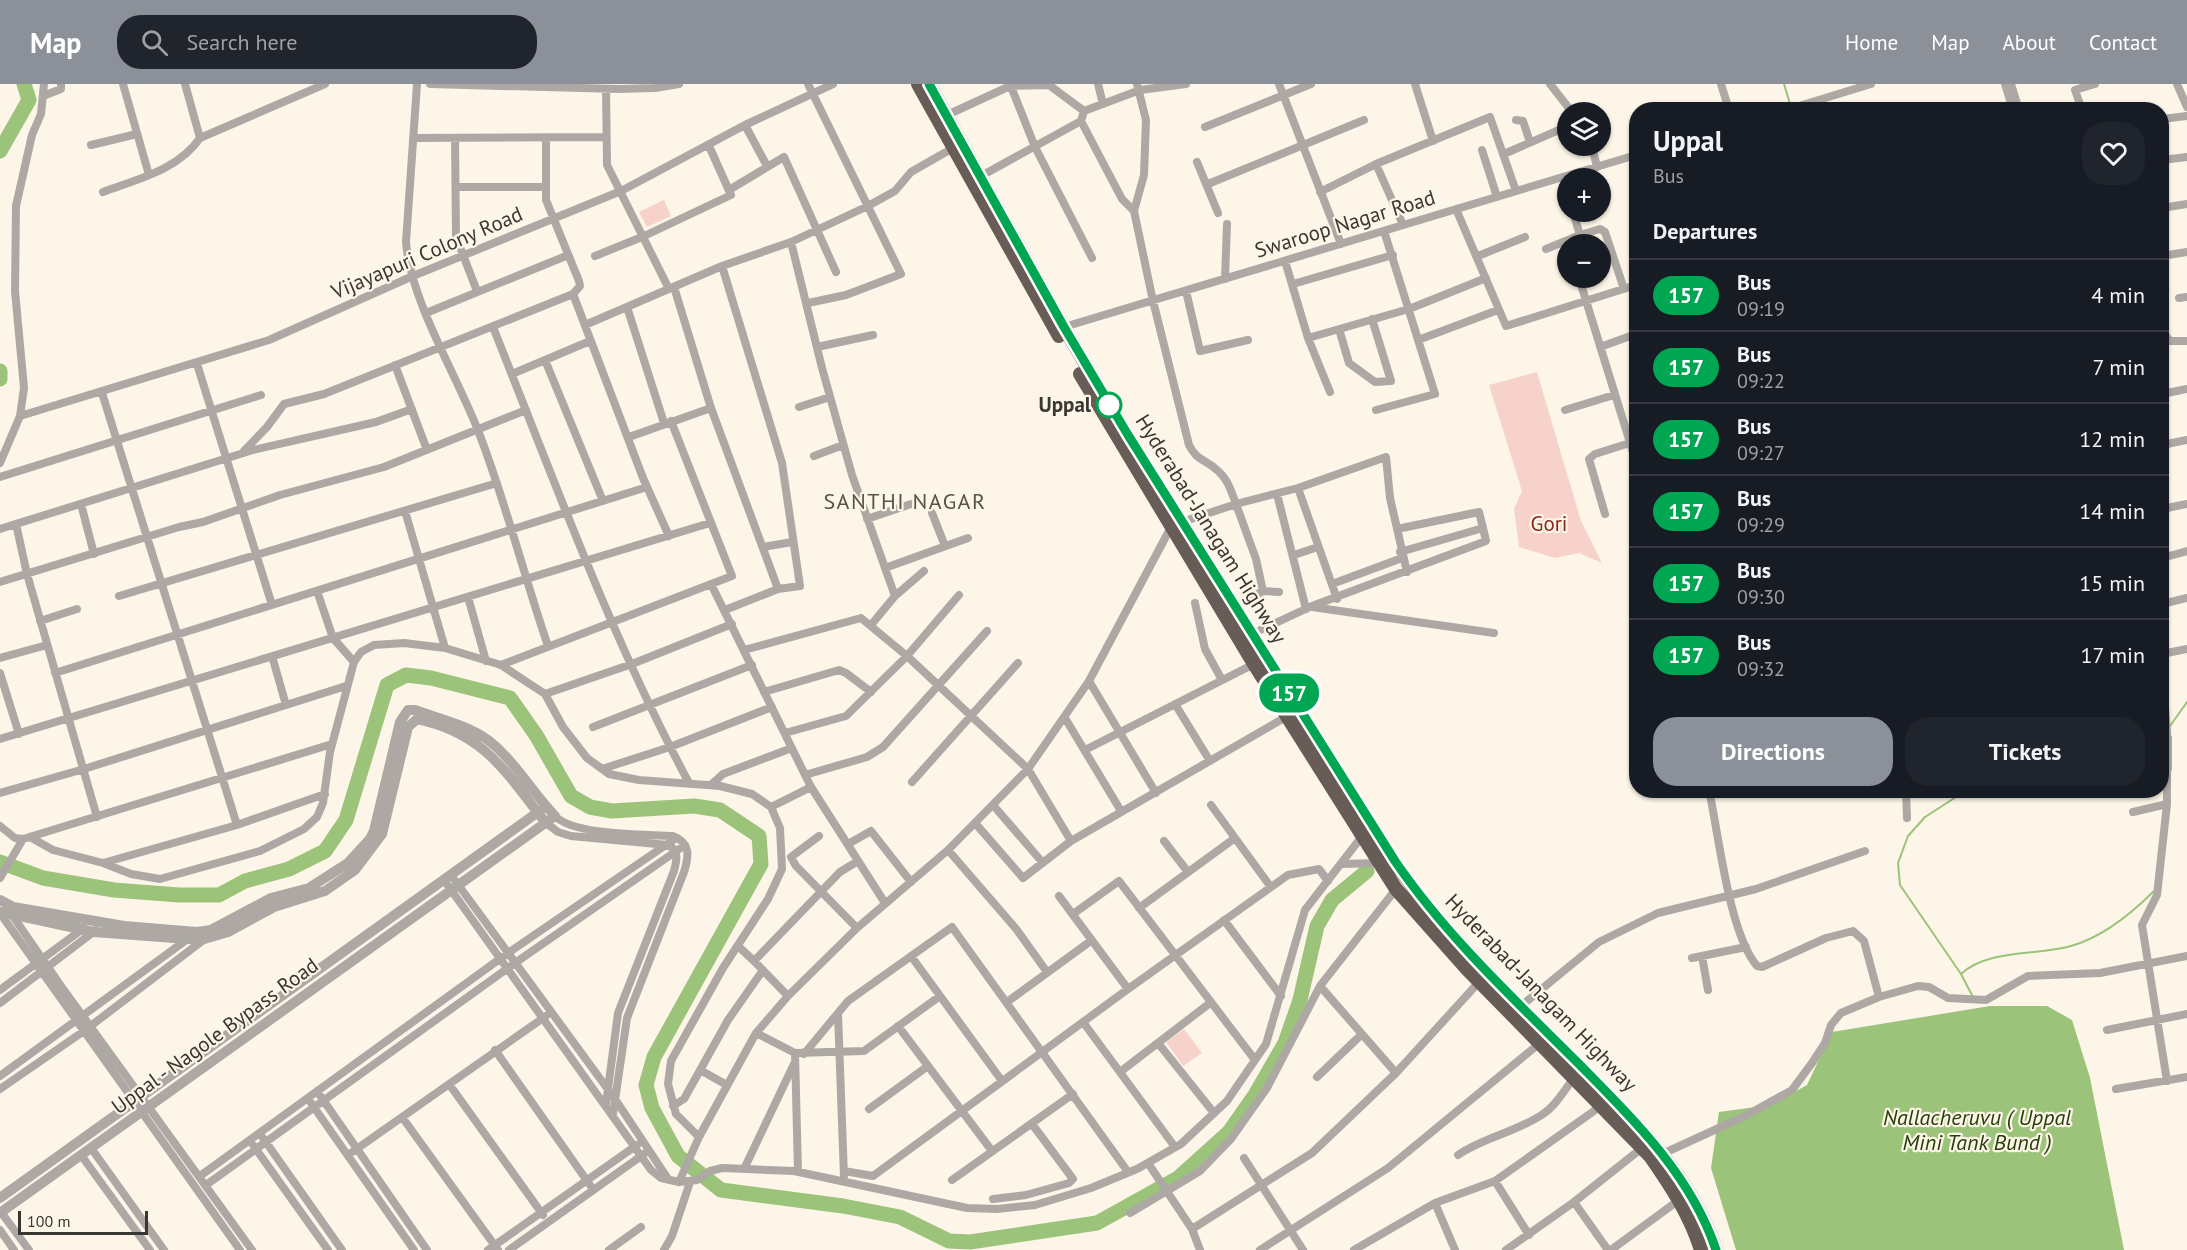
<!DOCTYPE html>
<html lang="en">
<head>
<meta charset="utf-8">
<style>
	:root { --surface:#171b24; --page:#20242c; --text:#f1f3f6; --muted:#9ea1a6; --line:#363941; --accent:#8c9099 }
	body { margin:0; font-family:"PT Sans",sans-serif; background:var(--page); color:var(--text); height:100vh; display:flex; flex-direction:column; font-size:22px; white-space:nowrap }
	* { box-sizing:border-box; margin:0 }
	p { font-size:20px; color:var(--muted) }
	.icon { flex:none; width:33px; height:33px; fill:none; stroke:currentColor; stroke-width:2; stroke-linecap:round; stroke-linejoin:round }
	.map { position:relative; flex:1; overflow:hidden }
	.panel { position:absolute; left:1629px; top:18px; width:540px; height:696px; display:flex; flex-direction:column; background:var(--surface); border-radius:24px; box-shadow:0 2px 4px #0004 }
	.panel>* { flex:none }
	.badge { padding:0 12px; border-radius:20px; font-size:21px; line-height:39px }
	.tools { position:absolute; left:1557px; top:18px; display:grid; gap:12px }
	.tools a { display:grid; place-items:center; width:54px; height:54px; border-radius:50%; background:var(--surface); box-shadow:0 2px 4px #0004; font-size:30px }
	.scale { position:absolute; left:18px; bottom:15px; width:130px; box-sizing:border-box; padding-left:6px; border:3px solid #393732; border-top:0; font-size:16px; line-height:21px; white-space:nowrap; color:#393732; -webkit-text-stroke:4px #fcf5e8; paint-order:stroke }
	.map>.badge { position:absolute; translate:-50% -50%; box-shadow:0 0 0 3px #fff }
	h2 { padding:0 24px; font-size:22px; line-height:54px }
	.round { display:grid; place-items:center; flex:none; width:63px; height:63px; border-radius:24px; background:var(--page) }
	.head { display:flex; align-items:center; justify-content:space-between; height:102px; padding:0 24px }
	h1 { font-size:28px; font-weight:600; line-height:45px }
	.action { display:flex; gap:12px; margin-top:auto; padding:12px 24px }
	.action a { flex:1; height:69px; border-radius:24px; background:var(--accent); color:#fff; font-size:24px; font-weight:600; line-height:69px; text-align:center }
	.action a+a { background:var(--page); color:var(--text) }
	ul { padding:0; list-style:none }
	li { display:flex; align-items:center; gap:18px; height:72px; padding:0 24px; border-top:2px solid var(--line) }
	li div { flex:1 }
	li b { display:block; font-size:22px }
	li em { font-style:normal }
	li .badge { min-width:66px; font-weight:700; text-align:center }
	header { display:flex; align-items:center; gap:36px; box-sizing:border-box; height:84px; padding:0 30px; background:var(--accent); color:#fff }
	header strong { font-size:28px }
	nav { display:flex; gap:33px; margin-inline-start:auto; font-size:21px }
	.search { width:420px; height:54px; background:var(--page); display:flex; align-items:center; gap:15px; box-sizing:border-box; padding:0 21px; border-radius:24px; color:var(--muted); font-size:22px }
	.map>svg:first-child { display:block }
	.green { fill:#f7d2cb }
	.water { fill:#9bc37a }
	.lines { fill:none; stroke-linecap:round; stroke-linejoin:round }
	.stream { stroke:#9bc37a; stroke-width:2 }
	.river { stroke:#9bc37a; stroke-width:15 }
	.minor { stroke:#ada8a4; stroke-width:8 }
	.tertiary { stroke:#ada8a4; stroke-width:10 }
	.trunk { stroke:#675d56; stroke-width:14 }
	.line-casing { stroke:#fff; stroke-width:14 }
	.line { stroke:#00a651; stroke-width:9 }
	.stop-dot { fill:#fff; stroke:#00a651; stroke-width:3 }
	.labels { text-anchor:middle; stroke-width:4.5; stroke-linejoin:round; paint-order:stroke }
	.street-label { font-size:21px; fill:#393732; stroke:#fcf5e8 }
	.stop-label { font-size:21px; font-weight:bold; fill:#393732; stroke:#fcf5e8; text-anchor:end }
	.park-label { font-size:21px; fill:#892519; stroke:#fcf5e8 }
	.neighbourhood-label { font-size:22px; letter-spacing:1.5px; fill:#585247; stroke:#fcf5e8 }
	.water-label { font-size:22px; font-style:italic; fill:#263f0a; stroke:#fcf5e8 }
</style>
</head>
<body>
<header>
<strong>Map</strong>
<div class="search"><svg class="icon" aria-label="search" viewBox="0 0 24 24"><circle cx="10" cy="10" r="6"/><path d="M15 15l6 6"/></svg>Search here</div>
<nav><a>Home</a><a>Map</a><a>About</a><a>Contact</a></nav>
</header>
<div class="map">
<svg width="2187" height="1166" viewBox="0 0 2187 1166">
	<rect width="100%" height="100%" fill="#fcf5e8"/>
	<path class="green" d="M664 116 671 132 647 143 639 128Z
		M1537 288 1581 437 1602 479 1579 469 1555 474 1519 463 1514 425 1522 407 1489 301Z
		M1184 945 1202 969 1183 982 1166 958Z"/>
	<path class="water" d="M1990 922H2047L2072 936 2090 994 2124 1166H1736L1711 1084 1719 1028 1771 1021 1807 1001 1832 948Z"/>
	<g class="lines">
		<path class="stream" d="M1784 0 1791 23
			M2170 642 2187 618
			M2171 653V686
			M1961 890 1900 801 1898 779 1908 752 1925 733 1967 706
			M1973 913 1961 890C1988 865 2036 872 2071 862 2103 853 2131 830 2154 807"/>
		<path class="river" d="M0 67 29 16 24 0
			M0 287V295
			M0 778 43 794 114 806 179 811H219L245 797 289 785 325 767 346 736 387 601 406 591 431 594 510 614 536 651 571 712 590 723 612 727 694 722 720 726 759 752 761 780 654 973 646 1001 652 1024 678 1072 721 1106 843 1122 900 1133 949 1157 970 1158 1097 1139 1178 1094 1229 1048 1255 1011 1285 959 1300 916 1317 842 1332 816 1367 787"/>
		<path class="minor" d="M123 0 149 91
			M185 0 200 54 325 0
			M417 0 406 158C411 219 457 291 479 349 506 419 524 492 548 562
			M430 0 618 5 655 4 679 0
			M1010 0 1035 63 1092 174
			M1098 0 1103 20
			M1137 0 1146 36 1144 91 1134 127 1153 217 1189 361C1197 377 1205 375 1217 386 1228 395 1231 407 1236 420L1298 404 1386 373 1390 414 1407 488
			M1279 0 1341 160
			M1415 0 1433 57
			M1550 0 1572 28
			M1721 0 1729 26
			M2005 0 2013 26
			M2011 0 2019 26
			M2177 0 2187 23
			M606 5 607 81 669 205
			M43 12 61 5V0
			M1786 26 1871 0
			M2082 26 2075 6 2095 0
			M947 31 1010 2 1049 1 1084 27 1140 6 1186 0
			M2162 35 2187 32
			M1516 36 1523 37 1530 58
			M1081 37 1122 115 1134 127
			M745 41 767 82
			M1205 43 1311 0
			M413 54 605 53
			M455 54 456 153 477 207
			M546 54V116L579 197 580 202 573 210 643 394 669 452
			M91 61 137 50
			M1592 62 1597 83
			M1482 66 1497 113
			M1504 70 1568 42
			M2162 76 2187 73
			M1197 78 1218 129
			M1376 80 1403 141
			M981 92 1081 37 1084 27
			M1563 93 1568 108
			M1208 100 1364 36
			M456 103H544
			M729 106 784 73 836 188
			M103 108C138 95 178 86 200 54
			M1320 108 1376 80 1490 33 1516 107
			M2162 124 2187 120
			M1456 125 1506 242 1636 201
			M1580 151 1600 145 1605 148 1624 205
			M791 158 822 284 852 391 895 512 871 541
			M1546 165 1580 151 1573 128
			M595 172 642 153 731 111 709 62
			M1478 172 1525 153
			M2162 172 2187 168
			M1285 177 1308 254 1409 225 1486 194
			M722 182 782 379 800 502 778 505 725 526
			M1579 194 1636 378
			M1225 195 1227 140
			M1293 200 1393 171
			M674 203 711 324 778 505
			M1186 207 1200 267 1248 256
			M2179 214 2187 213
			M808 219 846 211 901 190 808 0
			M627 223 664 339
			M426 229 566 172
			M585 241 722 182 791 158 868 122 895 107 911 88 953 64
			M493 243C554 396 611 553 689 699
			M1064 243 1636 71
			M1339 245 1349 279 1375 298 1391 297 1372 235
			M2162 247 2170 257H2187
			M1308 254 1330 308
			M1418 256 1498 226
			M817 263 873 251
			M1600 263 1636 250
			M545 276 603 417
			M197 280 272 521
			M395 281 427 366
			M512 290 590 257
			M102 309 237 741
			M2162 310 2187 305
			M799 323 830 313
			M1376 326 1435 310 1384 147
			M1565 326 1614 311
			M20 332 269 256 413 192 621 107 745 41 833 0
			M629 353 711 324
			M2162 361 2187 356
			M244 367 267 343 284 320 324 310 573 210
			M814 372 843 361
			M0 379 20 332 24 304 15 207 16 122 32 51 41 30 44 0
			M0 393 261 311
			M1298 404 1337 515
			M1277 410 1306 525
			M81 420 94 470
			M2162 425 2187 420
			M405 427 445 564
			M932 429 945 462
			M1605 430 1589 375 1595 370 1636 357
			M867 435 911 420
			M1182 438 1236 420 1256 475 1263 507 1279 508
			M16 440 27 490 97 733
			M0 445 253 366 376 338 412 325
			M1397 445 1479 428 1483 444 1400 468
			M763 463 792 458
			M1294 471 1318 463
			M2162 474 2187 467
			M885 484 968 454
			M0 498 179 443 203 438 280 411 384 383 526 326
			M711 500 811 703 885 819
			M1332 500 1402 474
			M317 507 333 554 354 578
			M119 512 497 399
			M895 512 924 487
			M468 513 486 577
			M1195 519 1205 565 1222 596
			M2162 520 2187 514
			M1235 523 1263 507
			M1312 523 1494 549
			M40 537 77 525
			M1252 550 1312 522 1486 457 1483 444
			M744 566 861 534 907 572 1028 685 1071 757
			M2162 570 2187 565
			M272 572 286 621
			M0 574 47 561
			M501 581 732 492 671 337
			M0 589 19 650
			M55 589 647 403
			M2162 589 2167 648V720L2157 811 2142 841 2167 997
			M1089 597 1156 709
			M764 608 839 586 846 589 871 608
			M545 610 632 580 732 540
			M1175 620 1210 677
			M1065 634 1121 727
			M593 643 752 581
			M785 649 846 632 907 572 959 511
			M0 655 710 439
			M1085 666 1254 580
			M602 685 670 663 772 623
			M805 691 867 673 883 663 987 547
			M912 698 1018 579
			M711 701 723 690 792 664
			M1709 706C1719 752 1729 849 1757 882L1762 883 1826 854 1853 847 1864 857 1879 913 1918 902 1929 903 1948 914 1986 916 2028 892 2100 889 2187 872
			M1906 706 1907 734
			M0 709 84 685 346 602
			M993 721 1043 779
			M1211 721 1270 802
			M771 723 811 703
			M2133 728 2167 720
			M555 732C575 752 644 750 673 752 691 759 689 772 684 788L627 934 613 1030
			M546 739 558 748 571 752 668 761C679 766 677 776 674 787L618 929 606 1020
			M975 739 1023 794 1071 757 1286 633
			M0 742 15 754 23 755 332 660
			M819 752 791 773 796 782 857 844
			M30 753 53 766 103 779 237 741 325 710
			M1164 757 1188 788
			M848 760 871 747 911 798
			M948 766 1017 846 1047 888
			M103 779 131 790 160 795 260 767 304 745 317 733 323 719 330 668 354 578 361 568 374 561 404 559 445 564 501 581 545 610 563 643 587 674 609 690 639 696 720 702 752 710 771 723 780 744 782 785 768 815 723 884 671 977 668 1000 676 1030 699 1053
			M1342 780 1380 779
			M451 791 615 1015 668 1095
			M0 794 23 755
			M444 796 651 1086 661 1094 679 1098 697 1096 710 1087 722 1084 794 1087 967 1124 997 1125 1035 1121 1091 1104 1137 1085 1181 1060 1227 1017 1266 960 1305 826 1363 751
			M1059 812 1128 905
			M1139 824 1235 754
			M10 828 61 902 252 1166
			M0 829 240 1166
			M1073 830 1119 797 1255 976
			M1224 836 1281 912
			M738 862 754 877
			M911 872 1002 997
			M1702 872 1708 906
			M1692 874 1746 863
			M1320 902 1396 989
			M0 906 84 844
			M788 912 754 877 840 788 858 777
			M1007 918 1092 856
			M0 919 96 846
			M1521 922 1599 858 1658 829 1756 805 1865 767
			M838 930 844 1092
			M1083 938 1175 1063
			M898 942 992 1067
			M2107 946 2187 930
			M756 949 795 969 864 967 940 912
			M1158 959 1214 1029
			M495 966 590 1101
			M795 969 798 1088
			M804 970 848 917 952 843 1128 1088
			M700 986 727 1001
			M1120 988 1210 919
			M0 992 189 854
			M1317 993 1362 950
			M449 1000 543 1131
			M0 1005 84 947 206 854
			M2116 1005 2187 993
			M317 1007 427 1166
			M311 1019 414 1166
			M673 1022 684 1015 728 936 763 886
			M869 1025 928 982
			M402 1033 498 1166
			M263 1054 342 1166
			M253 1061 328 1166
			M91 1064 164 1166
			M81 1071 150 1166
			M348 1071 546 932
			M1458 1071C1484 1053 1517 1048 1543 1030 1556 1022 1564 1006 1574 994
			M1660 1071 1745 1032 1792 1006 1812 979 1825 959 1831 941 1841 929 1879 913
			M1244 1074 1303 1166
			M1148 1079 1192 1145 1200 1166
			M745 1083 794 980
			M844 1087 873 1092 1128 905 1288 791 1319 785 1328 797
			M200 1092 508 869 676 754
			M952 1096 1073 1010
			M1495 1097 1529 1151
			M679 1098 699 1053 756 949 788 912 857 844 948 766 1028 685 1089 597 1171 443
			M206 1101 515 879 685 761
			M993 1115 1026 1111 1069 1099 1073 1095 1032 1040
			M1574 1118 1608 1166
			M1435 1119 1455 1166
			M1 1128 29 1166
			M1130 1129 1200 1087 1231 1055 1267 1004 1320 902 1396 805
			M1192 1145 1312 1069 1396 989 1479 898
			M0 1146 14 1166
			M488 1166 637 1061
			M509 1166 644 1070
			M609 1166 641 1143
			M664 1166 672 1152 690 1098
			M1260 1166 1388 1084 1540 959
			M1354 1166 1435 1119 1495 1097 1601 1022
			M1506 1166 1574 1118 1642 1064
			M1611 1166 1679 1116"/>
		<path class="tertiary" d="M0 816 13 823 124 842 197 848 211 846 271 814 309 804 348 779 370 755 374 747 400 638 408 626H415C439 635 467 641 488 656 514 676 532 708 555 732L0 1129
			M0 828 94 848 201 856 228 848 274 823 325 807 355 786 382 750 408 643 417 635C485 649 506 689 546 739
			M0 1114 541 726"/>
		<path class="trunk" d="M918 0 1059 252
			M929 0 1062 240 1138 369 1395 778C1447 853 1514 916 1579 981 1634 1036 1691 1091 1716 1166
			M1080 290 1254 580 1396 805 1467 885 1650 1072C1671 1102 1690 1131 1701 1166"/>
	</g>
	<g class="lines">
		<g class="line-casing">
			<path id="line" d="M929 0 1064 243 1128 351 1395 777C1447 853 1514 915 1579 980 1634 1036 1691 1091 1716 1166"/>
		</g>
		<use href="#line" class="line"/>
	</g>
	<circle class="stop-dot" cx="1109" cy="321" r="12"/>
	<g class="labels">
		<g class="street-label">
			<text transform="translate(1345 140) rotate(-17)" y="7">Swaroop Nagar Road</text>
			<text transform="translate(427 169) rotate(-23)" y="7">Vijayapuri Colony Road</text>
			<text transform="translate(1211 445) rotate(58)" y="7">Hyderabad-Janagam Highway</text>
			<text transform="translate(1541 909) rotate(46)" y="7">Hyderabad-Janagam Highway</text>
			<text transform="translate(215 952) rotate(-36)" y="7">Uppal - Nagole Bypass Road</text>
		</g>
		<g class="stop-label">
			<text x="1091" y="328">Uppal</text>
		</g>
		<g class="park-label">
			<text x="1549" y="447">Gori</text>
		</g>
		<g class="neighbourhood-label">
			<text x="905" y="425">SANTHI NAGAR</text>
		</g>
		<g class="water-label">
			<text x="1977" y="1041">Nallacheruvu ( Uppal<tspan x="1977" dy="25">Mini Tank Bund )</tspan></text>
		</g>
	</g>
</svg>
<div class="tools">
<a><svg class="icon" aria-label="layers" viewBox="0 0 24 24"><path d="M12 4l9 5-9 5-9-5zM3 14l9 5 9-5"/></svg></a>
<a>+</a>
<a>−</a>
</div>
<div class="scale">100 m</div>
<b class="badge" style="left:1289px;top:609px;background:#00a651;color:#fff">157</b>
<section class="panel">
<div class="head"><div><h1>Uppal</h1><p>Bus</p></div><a class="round"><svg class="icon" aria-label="heart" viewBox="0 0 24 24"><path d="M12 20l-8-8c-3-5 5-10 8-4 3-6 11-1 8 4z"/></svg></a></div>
<h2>Departures</h2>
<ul>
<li><span class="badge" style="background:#00a651;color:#fff">157</span><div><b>Bus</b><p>09:19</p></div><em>4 min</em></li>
<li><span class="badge" style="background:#00a651;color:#fff">157</span><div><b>Bus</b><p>09:22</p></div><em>7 min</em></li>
<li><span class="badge" style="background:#00a651;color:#fff">157</span><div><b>Bus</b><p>09:27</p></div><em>12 min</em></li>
<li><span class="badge" style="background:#00a651;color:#fff">157</span><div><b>Bus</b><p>09:29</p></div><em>14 min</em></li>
<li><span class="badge" style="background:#00a651;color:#fff">157</span><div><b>Bus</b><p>09:30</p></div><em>15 min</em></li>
<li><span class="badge" style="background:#00a651;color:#fff">157</span><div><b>Bus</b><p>09:32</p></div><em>17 min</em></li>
</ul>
<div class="action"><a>Directions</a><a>Tickets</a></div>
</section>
</div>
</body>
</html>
